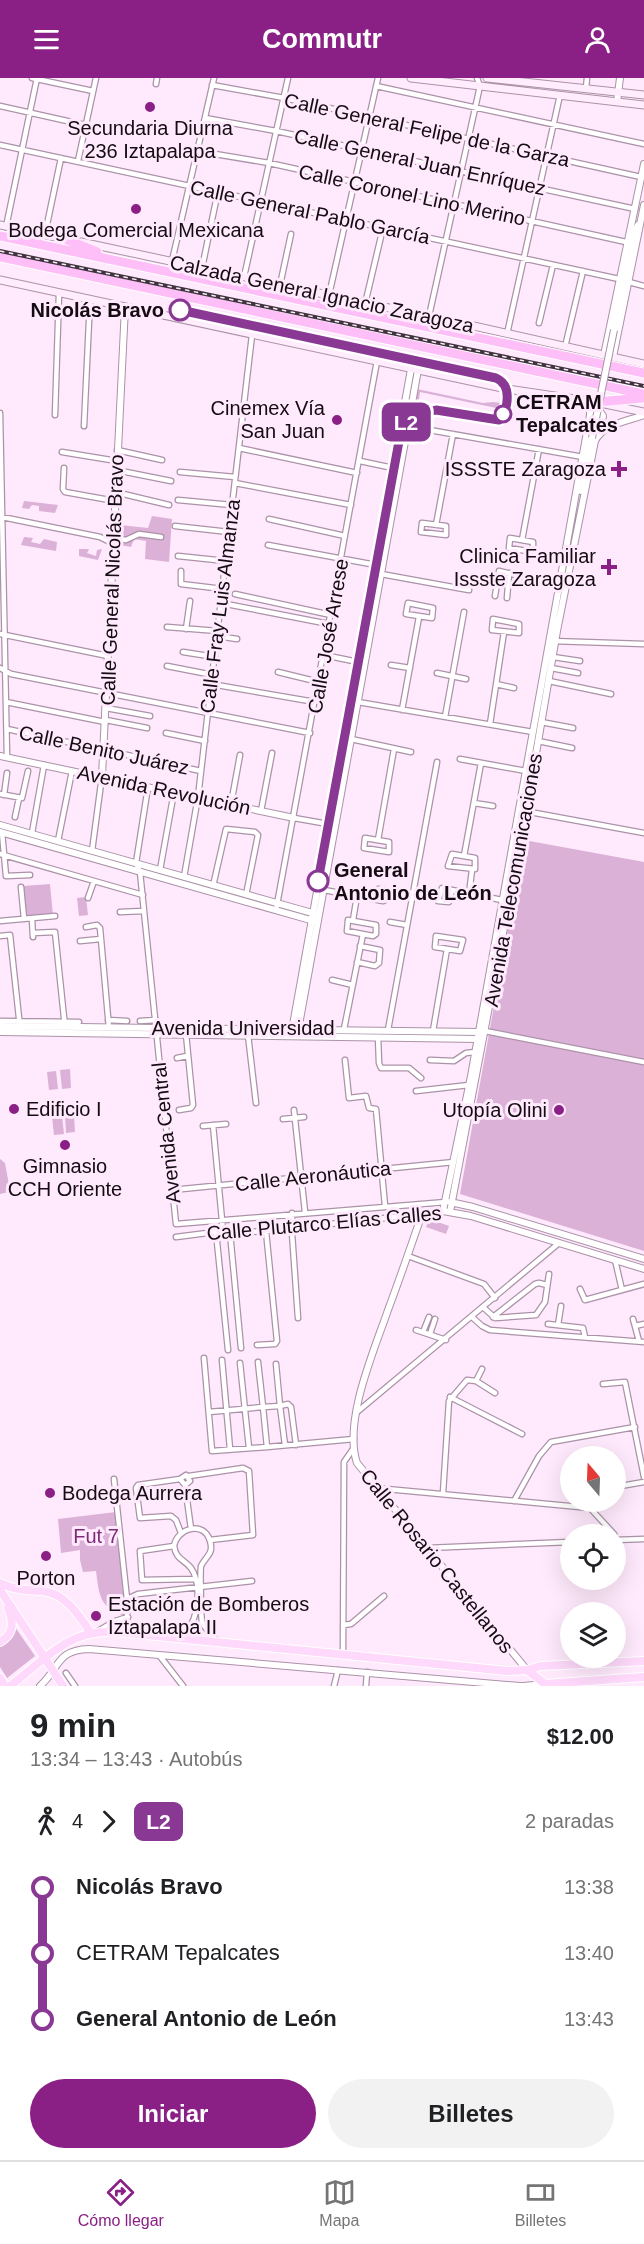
<!DOCTYPE html>
<html lang="es">
<head>
<meta charset="utf-8">
<style>
	:root { --surface:#fff; --page:#f2f2f2; --text:#202124; --muted:#757577; --line:#e0e0e0; --accent:#8a2086 }
	body { margin:0; font-family:Helvetica,sans-serif; background:var(--page); color:var(--text); height:100vh; display:flex; flex-direction:column; font-size:22px; white-space:nowrap }
	* { box-sizing:border-box; margin:0 }
	p { font-size:20px; color:var(--muted) }
	.icon { flex:none; width:33px; height:33px; fill:none; stroke:currentColor; stroke-width:2; stroke-linecap:round; stroke-linejoin:round }
	.map { position:relative; height:1608px; overflow:hidden }
	.side { display:flex; flex-direction:column; background:var(--surface); flex:1 }
	.side>* { flex:none }
	.badge { padding:0 12px; border-radius:9px; font-size:21px; line-height:39px }
	.needle { width:39px; rotate:341deg }
	.tools { position:absolute; left:560px; top:1368px; display:grid; gap:12px }
	.tools a { display:grid; place-items:center; width:66px; height:66px; border-radius:50%; background:var(--surface); box-shadow:0 6px 24px #0002; font-size:30px }
	.map>.badge { position:absolute; translate:-50% -50%; box-shadow:0 0 0 3px #fff }
	.legs { display:flex; align-items:center; gap:9px; height:66px; padding:0 30px; font-size:20px }
	.legs p { margin-inline-start:auto }
	.summary { display:flex; align-items:center; justify-content:space-between; height:102px; padding:0 30px }
	h1 { font-size:33px; font-weight:600; line-height:45px }
	.action { display:flex; gap:12px; margin-top:auto; padding:12px 30px }
	.action a { flex:1; height:69px; border-radius:36px; background:var(--accent); color:#fff; font-size:24px; font-weight:600; line-height:69px; text-align:center }
	.action a+a { background:var(--page); color:var(--text) }
	ul { padding:0 30px; list-style:none }
	li { display:flex; align-items:center; gap:21px; height:66px; font-size:22px }
	li i { display:grid; place-items:center; width:9px; height:100%; margin:0 8px; background:currentColor }
	li i::after { content:''; width:15px; height:15px; margin:-8px; border:4px solid; border-radius:50%; background:var(--surface) }
	li p { margin-inline-start:auto }
	li:first-child i { background:linear-gradient(#0000 50%,currentColor 0) }
	li:last-child i { background:linear-gradient(currentColor 50%,#0000 0) }
	header { display:flex; justify-content:space-between; align-items:center; height:78px; padding:0 30px; background:var(--accent); color:#fff; font-size:27px; font-weight:600 }
	.tabs { display:flex; justify-content:space-around; align-items:center; height:84px; border-top:2px solid var(--line); background:var(--surface); font-size:16px; color:var(--muted) }
	.tabs a { display:grid; justify-items:center; gap:3px }
	.tabs .on { color:var(--accent) }
	.map>svg:first-child { display:block }
	.green { fill:#dcb1d8 }
	.lines { fill:none; stroke-linecap:round; stroke-linejoin:round }
	.minor-casing { stroke:#ab92a8; stroke-width:7 }
	.tertiary-casing { stroke:#ab92a8; stroke-width:8 }
	.secondary-casing { stroke:#ab92a8; stroke-width:9 }
	.primary-casing { stroke:#fff; stroke-width:10 }
	.motorway-casing { stroke:#fff; stroke-width:11 }
	.minor { stroke:#fff; stroke-width:4.5 }
	.tertiary { stroke:#fff; stroke-width:6 }
	.secondary { stroke:#ffecfd; stroke-width:7 }
	.primary { stroke:#fed9fb; stroke-width:8 }
	.motorway { stroke:#febff8; stroke-width:9 }
	.rail-casing { stroke:#3f343e; stroke-width:4 }
	.rail { stroke:#ffe9fc; stroke-width:1.5; stroke-dasharray:4.5; stroke-linecap:butt }
	.tertiary-bridge-casing { stroke:#ab92a8; stroke-width:8; stroke-linecap:butt }
	.tertiary-bridge { stroke:#fff; stroke-width:6 }
	.line-1-casing { stroke:#fff; stroke-width:14 }
	.line-1 { stroke:#893894; stroke-width:9 }
	.poi-dot { fill:#8a2086; stroke:#ffe9fc; stroke-width:2 }
	.stop-1-dot { fill:#fff; stroke:#893894; stroke-width:3 }
	.labels { text-anchor:middle; stroke-width:6; stroke-linejoin:round; paint-order:stroke }
	.poi-label { font-size:20px; fill:#140b13; stroke:#ffe9fc }
	.street-label { font-size:20px; fill:#140b13; stroke:#ffe9fc }
	.stop-label { font-size:20px; font-weight:bold; fill:#140b13; stroke:#ffe9fc; text-anchor:start }
	.park-label { font-size:20px; fill:#7d2b79; stroke:#ffe9fc }
</style>
</head>
<body>
<header><svg class="icon" aria-label="menu" viewBox="0 0 24 24"><path d="M4 6h16M4 12h16M4 18h16"/></svg>Commutr<svg class="icon" aria-label="person" viewBox="0 0 24 24"><circle cx="12" cy="8" r="4"/><path d="M4 21q1-7 8-7t8 7"/></svg></header>
<div class="map">
<svg width="644" height="1608" viewBox="0 0 644 1608">
	<rect width="100%" height="100%" fill="#ffe9fc"/>
	<path class="green" d="M417 311 483 325 493 324 502 325 501 331 420 314 417 336 413 338Z
		M24 423 58 427 55 435 39 433V428L32 427 29 431 22 430Z
		M152 438 172 441 169 484 145 481 146 463 134 461 131 469 120 467V447L148 450Z
		M24 459 33 460 31 464 40 466 44 461 57 464 56 473 21 467Z
		M79 471H89L87 475 96 478 97 472 102 471 98 482 79 478Z
		M524 762 644 784V1173L460 1116Z
		M50 806 53 837 26 840 23 808Z
		M86 819 88 837 79 838 77 820Z
		M70 991 71 1010 62 1011 60 992Z
		M56 993 58 1011 49 1012 47 994Z
		M74 1037 75 1054 66 1055 65 1038Z
		M62 1038 64 1056 54 1057 52 1039Z
		M0 1081 5 1085 10 1112 9 1114 0 1116Z
		M429 1141 449 1148 446 1156 426 1149Z
		M116 1434 125 1538C99 1530 99 1516 96 1493L83 1494 80 1482V1472L61 1475 58 1441Z
		M15 1549 35 1578 7 1600 0 1589V1568L11 1560Z"/>
	<g class="lines">
		<g class="minor-casing">
			<path id="minor" d="M32 0 93 13
				M156 6 157 0
				M212 7 284 20 641 99
				M376 8 644 66
				M586 10 587 0
				M0 28 85 47
				M205 40 276 53 635 131
				M0 67 619 201
				M197 73 269 85 626 164
				M78 83 96 0
				M6 149 37 0
				M45 156 61 80
				M172 183 214 0
				M202 190 218 113
				M244 199 288 0
				M629 204 644 208
				M280 207 291 156
				M329 217 378 0
				M365 226 383 150
				M429 238 480 8 477 0
				M539 245 553 187
				M507 256 560 17
				M565 269 583 193
				M0 335 7 679
				M55 337 59 215
				M401 347 583 379
				M84 348 90 222
				M239 370 357 395
				M117 372 162 382
				M62 374 117 383
				M360 383 393 390
				M64 390 63 411 65 414 115 423
				M116 392 171 403
				M180 394 235 399
				M235 405 351 427
				M115 414 169 427
				M178 422 232 427
				M2 439 100 459 114 466
				M269 441 345 458
				M422 445 446 448V457L421 454Z
				M436 447 453 356
				M175 448 229 454
				M114 460 126 462 139 456 161 459
				M510 460 533 464V474L509 470Z
				M522 462 539 371
				M268 467 376 487
				M178 478 226 483
				M181 493V506L223 511
				M381 496 469 512
				M235 516 331 537
				M495 518 499 493 560 507
				M507 520 509 495
				M221 525 329 546
				M408 525 433 530 432 540 406 536Z
				M493 541 519 546V555L492 552Z
				M167 549 218 553
				M186 551 190 523
				M0 556 108 578
				M217 558 237 561
				M552 563 644 566
				M183 574 215 579
				M324 577 358 584
				M553 579 580 583
				M391 587 410 590
				M167 588 213 597
				M0 590 11 596 310 655
				M551 590 578 595
				M278 594 319 604
				M437 595 466 601
				M549 603 611 616
				M211 606 315 624
				M496 606 514 610
				M6 624 105 644
				M358 624 533 654
				M106 630 150 638
				M402 632 419 539
				M445 639 464 534
				M106 642 147 650
				M541 644 573 650
				M490 646 504 554
				M7 651 201 693
				M166 655 205 663
				M351 661 411 674
				M538 663 572 670
				M460 681 526 693
				M148 709 136 785 140 794 176 1146 446 1124
				M0 716 22 720 28 693
				M4 717 7 695
				M474 725 493 728
				M231 726 240 677
				M519 732 644 755
				M261 733 272 675
				M15 739 19 720
				M294 740 328 746
				M2 754 6 798 30 797
				M32 755 44 687
				M365 760 389 764V774L364 770Z
				M378 762 394 671
				M58 763 72 693
				M92 773 102 698
				M0 776 143 817
				M452 776 475 780V791L448 788Z
				M464 778 481 685
				M160 792 174 714
				M184 799 198 719 252 257
				M213 808 226 751 255 754 258 757 246 817
				M21 809 24 841
				M324 812 383 823 387 821 390 813
				M452 812 449 824 438 823 442 810C462 814 482 818 502 822
				M469 816 472 792
				M88 820 94 803
				M374 821 378 811 413 817
				M276 832 377 283
				M120 834 144 833
				M32 841 33 859
				M348 842 376 847V856L373 858 347 853Z
				M353 842 357 818
				M0 843 55 838
				M390 844 407 847
				M86 849 97 847 100 850 109 950
				M33 855 55 854 65 949
				M0 858 10 857 20 949
				M436 858 463 862 460 873 435 869Z
				M80 863 101 861
				M357 884 375 888 379 885 380 872 360 868
				M332 902 353 907
				M108 942 127 943
				M0 943 79 944
				M140 943 156 942
				M344 951 363 856
				M388 952 437 684
				M433 953 447 871
				M485 953 644 984
				M248 957 256 1025
				M378 959 379 985 381 990H409L421 1000
				M177 980 187 978
				M345 982 349 1020 366 1018 369 1030 376 1031 385 1128
				M430 982 454 983 466 975 475 974
				M416 1013 469 1007
				M179 1032 191 1030 193 1027 186 956
				M294 1032 305 1134
				M283 1041 304 1039
				M213 1047 223 1153
				M203 1048 226 1046
				M172 1112 454 1084
				M292 1135V1155L298 1240
				M216 1154 228 1272
				M230 1155 241 1270
				M176 1159 223 1153 230 1155 266 1153 422 1136
				M408 1178 484 1206 495 1220
				M615 1182 622 1212
				M580 1211 585 1222 644 1206
				M484 1230 495 1240 536 1237 545 1224 549 1196
				M472 1239 482 1248 490 1252 644 1264
				M493 1239 535 1206 539 1205 547 1207
				M633 1241 639 1263
				M548 1246 583 1250 585 1259
				M558 1247 561 1228
				M635 1248 644 1246
				M416 1252 446 1262
				M423 1254 429 1239
				M430 1256 435 1241
				M257 1267 275 1266 277 1263 266 1153
				M204 1280 212 1373 267 1369 263 1329 280 1328 285 1367
				M222 1282 230 1371
				M240 1285 249 1370
				M276 1286 280 1328 288 1326 291 1329 296 1367
				M476 1303 482 1291
				M603 1306 625 1304 644 1399
				M450 1319 522 1356
				M209 1334 263 1329 258 1284
				M357 1334 559 1165
				M267 1369 354 1361
				M189 1398 243 1390 249 1393 253 1457 210 1462
				M114 1401 127 1521V1555
				M180 1401 138 1407 136 1410 140 1440 171 1438 176 1442 181 1455
				M185 1407 190 1403 186 1397 180 1401 185 1407 191 1451
				M615 1409 644 1404
				M376 1410 590 1430 614 1456
				M443 1415 449 1323 467 1302 476 1303 495 1315
				M514 1423 539 1378 551 1364 635 1349
				M615 1462 644 1461
				M174 1468 140 1473 142 1502 195 1501
				M427 1470 570 1464
				M127 1521 138 1516 252 1503
				M343 1547 351 1546 384 1518
				M98 1553 115 1543 128 1539
				M178 1561C183 1557 188 1552 191 1547 199 1532 201 1504 191 1490 184 1481 176 1482 174 1468 177 1450 204 1442 210 1463 214 1476 206 1478 201 1488 200 1492 201 1540 202 1544 205 1551 212 1557 217 1563
				M343 1576 344 1384 353 1371
				M159 1577 183 1608
				M66 1595 75 1608
				M334 1608 338 1592
				M366 1608 367 1594"/>
		</g>
		<g class="tertiary-casing">
			<path id="tertiary" d="M617 24 620 0
				M614 252 633 157 638 147
				M604 277 644 86
				M613 279 644 127
				M593 333 599 332 603 338 599 355
				M581 413 592 360
				M0 678 294 740
				M102 698 125 229
				M0 747 316 836
				M0 754 314 843
				M0 948 481 954
				M0 954 479 961
				M291 958 411 291
				M297 958 418 292
				M450 1124 473 1129 644 1181
				M443 1133 471 998 590 337V328L584 323
				M450 1134 526 734 557 553 595 363C603 346 628 343 644 337
				M527 1592 357 1385C343 1343 374 1273 388 1232 400 1200 411 1168 422 1136L443 1133 471 1138 644 1191
				M40 1608C60 1590 56 1572 89 1571L520 1608
				M523 1608 545 1606"/>
		</g>
		<g class="secondary-casing">
			<path id="secondary" d="M411 0 644 27
				M487 0 644 17
				M0 147 70 162
				M81 164 431 239
				M0 202 507 311 595 324 644 334
				M456 244 644 286"/>
		</g>
		<g class="primary-casing">
			<path id="primary" d="M0 1505C15 1512 26 1512 42 1513 65 1515 79 1537 91 1555
				M0 1512 63 1608
				M0 1564C14 1556 14 1544 8 1530
				M527 1592 545 1606 644 1599
				M0 1600 5 1608
				M10 1608C35 1589 62 1560 94 1555 104 1553 116 1554 127 1555L507 1593 527 1592 541 1588 644 1583"/>
		</g>
		<g class="motorway-casing">
			<path id="motorway" d="M0 158 644 295
				M65 161 97 174
				M0 179 644 316
				M406 240 461 245
				M595 324 644 320"/>
		</g>
		<use href="#minor" class="minor"/>
		<use href="#tertiary" class="tertiary"/>
		<use href="#secondary" class="secondary"/>
		<use href="#primary" class="primary"/>
		<use href="#motorway" class="motorway"/>
		<g class="rail-casing">
			<path id="rail" d="M0 173 644 308"/>
		</g>
		<use href="#rail" class="rail"/>
		<g class="tertiary-bridge-casing">
			<path id="tertiary-bridge" d="M592 360 614 252"/>
		</g>
		<use href="#tertiary-bridge" class="tertiary-bridge"/>
	</g>
	<g class="lines">
		<g class="line-1-casing">
			<path id="line-1" d="M180 232 496 300C512 307 509 330 499 342L436 332 420 336 402 347 318 803"/>
		</g>
		<use href="#line-1" class="line-1"/>
	</g>
	<g class="poi-dot">
		<circle cx="150" cy="29" r="6"/>
		<circle cx="136" cy="131" r="6"/>
		<circle cx="337" cy="342" r="6"/>
		<path d="M616 382h6v6h6v6h-6v6h-6v-6h-6v-6h6z"/>
		<path d="M606 480h6v6h6v6h-6v6h-6v-6h-6v-6h6z"/>
		<circle cx="14" cy="1031" r="6"/>
		<circle cx="559" cy="1032" r="6"/>
		<circle cx="65" cy="1067" r="6"/>
		<circle cx="50" cy="1415" r="6"/>
		<circle cx="46" cy="1478" r="6"/>
		<circle cx="96" cy="1538" r="6"/>
	</g>
	<g class="stop-1-dot">
		<circle cx="180" cy="232" r="10"/>
		<circle cx="503" cy="336" r="8"/>
		<circle cx="318" cy="803" r="10"/>
	</g>
	<g class="labels">
		<g class="poi-label">
			<text x="150" y="57">Secundaria Diurna<tspan x="150" dy="23">236 Iztapalapa</tspan></text>
			<text x="136" y="159">Bodega Comercial Mexicana</text>
			<text x="325" y="337" text-anchor="end">Cinemex Vía<tspan x="325" dy="23">San Juan</tspan></text>
			<text x="606" y="398" text-anchor="end">ISSSTE Zaragoza</text>
			<text x="596" y="485" text-anchor="end">Clinica Familiar<tspan x="596" dy="23">Issste Zaragoza</tspan></text>
			<text x="26" y="1038" text-anchor="start">Edificio I</text>
			<text x="547" y="1039" text-anchor="end">Utopía Olini</text>
			<text x="65" y="1095">Gimnasio<tspan x="65" dy="23">CCH Oriente</tspan></text>
			<text x="62" y="1422" text-anchor="start">Bodega Aurrera</text>
			<text x="46" y="1507">Porton</text>
			<text x="108" y="1533" text-anchor="start">Estación de Bomberos<tspan x="108" dy="23">Iztapalapa II</tspan></text>
		</g>
		<g class="street-label">
			<text transform="translate(427 52) rotate(12)" y="7">Calle General Felipe de la Garza</text>
			<text transform="translate(420 84) rotate(12)" y="7">Calle General Juan Enríquez</text>
			<text transform="translate(412 117) rotate(12)" y="7">Calle Coronel Lino Merino</text>
			<text transform="translate(310 134) rotate(12)" y="7">Calle General Pablo García</text>
			<text transform="translate(322 216) rotate(12)" y="7">Calzada General Ignacio Zaragoza</text>
			<text transform="translate(112 502) rotate(-88)" y="7">Calle General Nicolás Bravo</text>
			<text transform="translate(220 528) rotate(-83)" y="7">Calle Fray Luis Almanza</text>
			<text transform="translate(328 558) rotate(-80)" y="7">Calle José Arrese</text>
			<text transform="translate(104 672) rotate(12)" y="7">Calle Benito Juárez</text>
			<text transform="translate(164 712) rotate(12)" y="7">Avenida Revolución</text>
			<text transform="translate(513 802) rotate(-80)" y="7">Avenida Telecomunicaciones</text>
			<text x="243" y="957">Avenida Universidad</text>
			<text transform="translate(166 1055) rotate(-96)" y="7">Avenida Central</text>
			<text transform="translate(313 1098) rotate(-6)" y="7">Calle Aeronáutica</text>
			<text transform="translate(324 1145) rotate(-5)" y="7">Calle Plutarco Elías Calles</text>
			<text transform="translate(437 1483) rotate(51)" y="7">Calle Rosario Castellanos</text>
		</g>
		<g class="stop-label">
			<text x="164" y="239" text-anchor="end">Nicolás Bravo</text>
			<text x="516" y="331">CETRAM<tspan x="516" dy="23">Tepalcates</tspan></text>
			<text x="334" y="799">General<tspan x="334" dy="23">Antonio de León</tspan></text>
		</g>
		<g class="park-label">
			<text x="96" y="1465">Fut 7</text>
		</g>
	</g>
</svg>
<div class="tools">
<a><svg class="needle" viewBox="-14 -14 28 28"><path d="M0-13l5 13h-10z" fill="#e53935"/><path d="M0 13l5-13h-10z" fill="#757577"/></svg></a>
<a><svg class="icon" aria-label="locate" viewBox="0 0 24 24"><circle cx="12" cy="12" r="6"/><path d="M12 2v4M12 18v4M2 12h4M18 12h4"/></svg></a>
<a><svg class="icon" aria-label="layers" viewBox="0 0 24 24"><path d="M12 4l9 5-9 5-9-5zM3 14l9 5 9-5"/></svg></a>
</div>
<b class="badge" style="left:406px;top:344px;background:#893894;color:#fff">L2</b>
</div>
<section class="side">
<div class="summary"><div><h1>9 min</h1><p>13:34 – 13:43 · Autobús</p></div><b>$12.00</b></div>
<div class="legs"><svg class="icon" aria-label="walk" viewBox="0 0 24 24"><circle cx="13" cy="4" r="2"/><path d="M13 8l-2 6 4 7M11 14l-3 7M7 12l3-4h3l4 4"/></svg>4<svg class="icon" aria-label="forward" viewBox="0 0 24 24"><path d="M9 5l7 7-7 7"/></svg><b class="badge" style="background:#893894;color:#fff">L2</b><p>2 paradas</p></div>
<ul>
<li><i style="color:#893894"></i><b>Nicolás Bravo</b><p>13:38</p></li>
<li><i style="color:#893894"></i><span>CETRAM Tepalcates</span><p>13:40</p></li>
<li><i style="color:#893894"></i><b>General Antonio de León</b><p>13:43</p></li>
</ul>
<div class="action"><a>Iniciar</a><a>Billetes</a></div>
</section>
<nav class="tabs">
<a class="on"><svg class="icon" aria-label="directions" viewBox="0 0 24 24"><path d="M12 3l9 9-9 9-9-9zM9 14v-3h6M13 9l2 2-2 2"/></svg>Cómo llegar</a>
<a><svg class="icon" aria-label="map" viewBox="0 0 24 24"><path d="M3 6l6-2 6 2 6-2v14l-6 2-6-2-6 2zM9 4v14M15 6v14"/></svg>Mapa</a>
<a><svg class="icon" aria-label="tickets" viewBox="0 0 24 24"><path d="M3 7h18v10H3zM15 7v10"/></svg>Billetes</a>
</nav>
</body>
</html>
